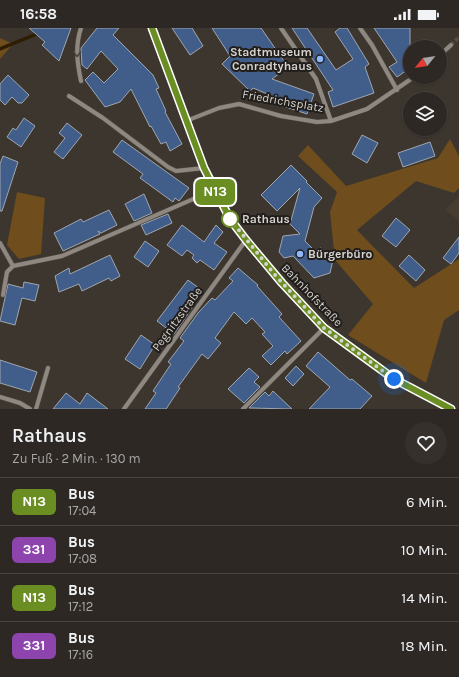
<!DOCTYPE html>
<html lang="de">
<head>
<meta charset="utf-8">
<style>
	:root { --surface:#2d2823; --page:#35302b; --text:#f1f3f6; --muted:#a7a6a6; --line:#484441 }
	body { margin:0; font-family:Karla,sans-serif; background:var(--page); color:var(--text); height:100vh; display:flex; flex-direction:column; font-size:15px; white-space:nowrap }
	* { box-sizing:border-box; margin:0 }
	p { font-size:13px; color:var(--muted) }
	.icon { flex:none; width:22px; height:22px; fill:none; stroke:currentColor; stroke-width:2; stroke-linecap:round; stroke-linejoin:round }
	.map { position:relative; height:381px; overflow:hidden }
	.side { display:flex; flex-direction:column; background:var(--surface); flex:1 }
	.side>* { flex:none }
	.badge { padding:0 8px; border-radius:6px; font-size:14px; line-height:26px }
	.needle { width:26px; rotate:240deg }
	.buttons { position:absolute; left:403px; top:12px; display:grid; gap:8px }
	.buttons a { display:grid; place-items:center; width:44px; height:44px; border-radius:50%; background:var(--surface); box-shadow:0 1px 3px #0004,0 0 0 1px var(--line); font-size:20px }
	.you { position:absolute; width:20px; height:20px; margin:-10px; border:3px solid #fff; border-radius:50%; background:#1a73e8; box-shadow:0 0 0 6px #1a73e833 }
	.map>.badge { position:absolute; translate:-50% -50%; box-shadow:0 0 0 2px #fff }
	.round { display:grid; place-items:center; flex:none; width:42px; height:42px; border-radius:21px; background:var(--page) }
	.overview { display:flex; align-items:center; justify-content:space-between; height:68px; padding:0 12px }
	h1 { font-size:19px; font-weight:600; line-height:30px }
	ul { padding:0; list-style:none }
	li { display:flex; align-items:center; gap:12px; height:48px; padding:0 12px; border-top:1px solid var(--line) }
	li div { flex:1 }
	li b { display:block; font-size:15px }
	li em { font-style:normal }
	li .badge { min-width:44px; font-weight:700; text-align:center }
	.status { display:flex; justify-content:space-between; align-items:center; height:28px; padding:0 20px; background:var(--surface); direction:ltr }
	.status svg { height:11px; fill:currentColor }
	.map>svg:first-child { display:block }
	.built { fill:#463c2f }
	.green { fill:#6f4d1c }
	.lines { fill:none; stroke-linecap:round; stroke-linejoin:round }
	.stream { stroke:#2e1c03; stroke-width:3.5 }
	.building { fill:#415d8a; stroke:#a0a6af }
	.minor-tunnel { stroke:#534e47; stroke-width:4; stroke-dasharray:4 2; stroke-linecap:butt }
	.minor-casing { stroke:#59544e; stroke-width:5 }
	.secondary-casing { stroke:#59544e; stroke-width:9 }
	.minor { stroke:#8f8880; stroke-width:4 }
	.secondary { stroke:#8f8880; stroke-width:8 }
	.oneway { stroke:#48433e }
	.line-casing { stroke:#fff; stroke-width:9 }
	.line { stroke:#6b8e23; stroke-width:6 }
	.walk { stroke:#d6d3ce; stroke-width:4; stroke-dasharray:0 7.2 }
	.poi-dot { fill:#8db9fc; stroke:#211e1b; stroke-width:1.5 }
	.stop-dot { fill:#fff; stroke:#6b8e23; stroke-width:2 }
	.labels { text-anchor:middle; stroke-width:4; stroke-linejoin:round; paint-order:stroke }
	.poi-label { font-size:12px; font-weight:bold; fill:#d6d3ce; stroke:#211e1b; text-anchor:end }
	.street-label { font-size:12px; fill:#d6d3ce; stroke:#211e1b }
	.stop-label { font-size:12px; font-weight:bold; fill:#d6d3ce; stroke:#211e1b; text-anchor:start }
</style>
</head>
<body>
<div class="status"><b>16:58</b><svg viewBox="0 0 49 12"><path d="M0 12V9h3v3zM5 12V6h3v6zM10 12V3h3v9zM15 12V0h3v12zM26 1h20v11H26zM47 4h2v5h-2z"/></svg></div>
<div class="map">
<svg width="459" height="381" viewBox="0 0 459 381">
	<rect width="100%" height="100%" fill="#3c362f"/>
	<path class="built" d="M459 168V193L445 182Z"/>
	<path class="green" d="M0 10 13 16 0 31Z
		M450 111 459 128V160L454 165 416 153 357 202 414 260 459 231V282L444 292 426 355 348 307 373 276 335 232 330 184 337 164 298 128 308 117 346 158 438 130Z
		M17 164 45 170 41 226 19 231 7 217Z"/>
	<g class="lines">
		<path class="stream" d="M0 21 39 5"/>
	</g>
	<path class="building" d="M29 0H71L59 33 42 17 45 14Z
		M97 0H119L113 7 153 47 159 60 156 61 166 83 165 84 182 116 170 123 166 114 161 116 151 98 150 99 131 61 120 74 105 79 85 52 93 44 104 55 118 41 101 23 87 41 82 37 81 20Z
		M172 0H192L203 18 190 27Z
		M212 0H261L288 39 272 51 314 66 307 86 280 77 282 72 253 60 250 63 222 36 230 28Z
		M292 0H307L336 42 353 31 335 4 340 0H347L369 36 365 39 374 65 333 79 328 64 333 62Z
		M374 0H410V40L397 49 389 39 397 34Z
		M8 47 29 67 22 75H18L12 69 5 77 0 72V56Z
		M24 90 35 98 21 119 7 109 13 100 16 102Z
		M67 95 82 107 63 131 54 124 65 110 59 105Z
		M362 107 378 115 367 135 352 126Z
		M122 112 189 160 179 173 175 170 173 174 140 150 143 146 113 124Z
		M430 114 435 128 403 139 398 125Z
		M3 128 18 134 2 183H0V136Z
		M291 137 307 153 306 154 322 170 314 179 305 213 314 222 321 220 333 232 330 245 314 250 293 228 284 230 279 224 283 208 300 206 290 196 300 160 277 183 261 167Z
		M144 166 152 185 134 193 125 176Z
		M109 182 117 197 101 205 98 203 100 206 63 223 54 205 81 191 83 194Z
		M168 186 172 195 146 207 141 197Z
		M396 190 410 202 396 219 382 208Z
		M182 197 204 214 216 197 223 204 214 215 227 224 214 242 200 232 197 235 192 230 194 227 187 222 182 228 167 217Z
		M459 209V225L451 236 443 230Z
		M145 213 159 223 148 239 134 229Z
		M110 227 120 248 111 253 109 250 82 263 79 256 59 264 55 248 69 240 70 246Z
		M409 227 425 242 416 253 399 238Z
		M238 240 258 257 257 258 282 286 279 289 301 313 287 326 285 323 271 337 262 328 273 318 262 306 265 304 252 290 246 296 234 284 215 310 221 315 208 331 202 326 178 359 180 360 166 381H145L156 365 153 363 171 336 168 334 184 313 180 310 198 285 212 270 215 272 233 253 229 250Z
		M188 252 200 261 188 277 192 280 174 306 157 293Z
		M24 254 39 257 35 273 22 270 15 297 0 293 8 256 23 260Z
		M141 307 155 317 140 341 125 331Z
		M318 324 350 352 352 351 372 368 360 381H309L330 359 306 338Z
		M0 332 37 344 30 364 0 355Z
		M296 338 304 346 293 358 285 350Z
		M249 340 259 349 254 354 260 359 244 375 228 361Z
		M273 363 292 381 249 380 265 364 269 368Z
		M66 365 80 376 87 365 108 381H53Z"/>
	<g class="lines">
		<path class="minor-tunnel" d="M451 17 459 9"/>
		<g class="minor-casing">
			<path id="minor" d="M281 0 316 51 331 93
				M360 0 372 17 397 62
				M440 27 451 17
				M81 53C77 34 75 18 81 0
				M69 68 103 90 168 139 176 143 204 140
				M186 93 219 80 239 76 281 88 317 94 331 93 367 81 414 49
				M0 215 13 238
				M3 267 7 244 13 238 62 228 214 162
				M0 369 20 375 30 381
				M36 381 48 340
				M124 381 246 212
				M243 381 324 300"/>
		</g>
		<g class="secondary-casing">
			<path id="secondary" d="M152 0 204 140 230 191 246 212 282 255 324 300 394 351 451 381"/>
		</g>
		<use href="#minor" class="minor"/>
		<use href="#secondary" class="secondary"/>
	</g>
	<defs><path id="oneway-chevron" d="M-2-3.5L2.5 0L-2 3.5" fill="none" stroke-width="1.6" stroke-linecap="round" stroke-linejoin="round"/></defs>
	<use class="oneway" href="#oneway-chevron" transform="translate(77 26) rotate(92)"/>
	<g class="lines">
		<g class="line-casing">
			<path id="line" d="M152 0 204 140 230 191 246 212 282 255 324 300 394 351 451 381"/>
		</g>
		<use href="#line" class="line"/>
		<path class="walk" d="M230 191 275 247 324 300 394 351"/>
	</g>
	<g class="poi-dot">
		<circle cx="320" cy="31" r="4"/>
		<circle cx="300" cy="226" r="4"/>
	</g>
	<circle class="stop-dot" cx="230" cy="191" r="8"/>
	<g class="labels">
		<g class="poi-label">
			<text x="312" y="28">Stadtmuseum<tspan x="312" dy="14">Conradtyhaus</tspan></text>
			<text x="308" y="230" text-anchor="start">Bürgerbüro</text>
		</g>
		<g class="street-label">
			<text transform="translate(283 73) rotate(10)" y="4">Friedrichsplatz</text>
			<text transform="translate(312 267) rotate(46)" y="4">Bahnhofstraße</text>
			<text transform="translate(177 291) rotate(-54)" y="4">Pegnitzstraße</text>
		</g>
		<g class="stop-label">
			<text x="242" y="195">Rathaus</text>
		</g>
	</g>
</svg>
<div class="buttons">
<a><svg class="needle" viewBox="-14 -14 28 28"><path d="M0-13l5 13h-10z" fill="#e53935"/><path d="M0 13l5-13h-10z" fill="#a7a6a6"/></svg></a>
<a><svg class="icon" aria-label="layers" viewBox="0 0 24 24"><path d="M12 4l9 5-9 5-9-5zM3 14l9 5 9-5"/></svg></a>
</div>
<div class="you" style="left:394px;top:351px"></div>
<b class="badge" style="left:215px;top:164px;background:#6b8e23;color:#fff">N13</b>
</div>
<section class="side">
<div class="overview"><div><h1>Rathaus</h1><p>Zu Fuß · 2 Min. · 130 m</p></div><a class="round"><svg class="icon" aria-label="heart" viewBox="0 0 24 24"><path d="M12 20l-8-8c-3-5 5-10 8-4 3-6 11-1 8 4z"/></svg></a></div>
<ul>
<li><span class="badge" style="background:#6b8e23;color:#fff">N13</span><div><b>Bus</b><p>17:04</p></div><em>6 Min.</em></li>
<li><span class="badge" style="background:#8e44ad;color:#fff">331</span><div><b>Bus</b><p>17:08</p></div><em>10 Min.</em></li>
<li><span class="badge" style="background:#6b8e23;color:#fff">N13</span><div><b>Bus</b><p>17:12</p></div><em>14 Min.</em></li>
<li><span class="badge" style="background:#8e44ad;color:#fff">331</span><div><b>Bus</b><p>17:16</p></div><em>18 Min.</em></li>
</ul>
</section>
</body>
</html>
